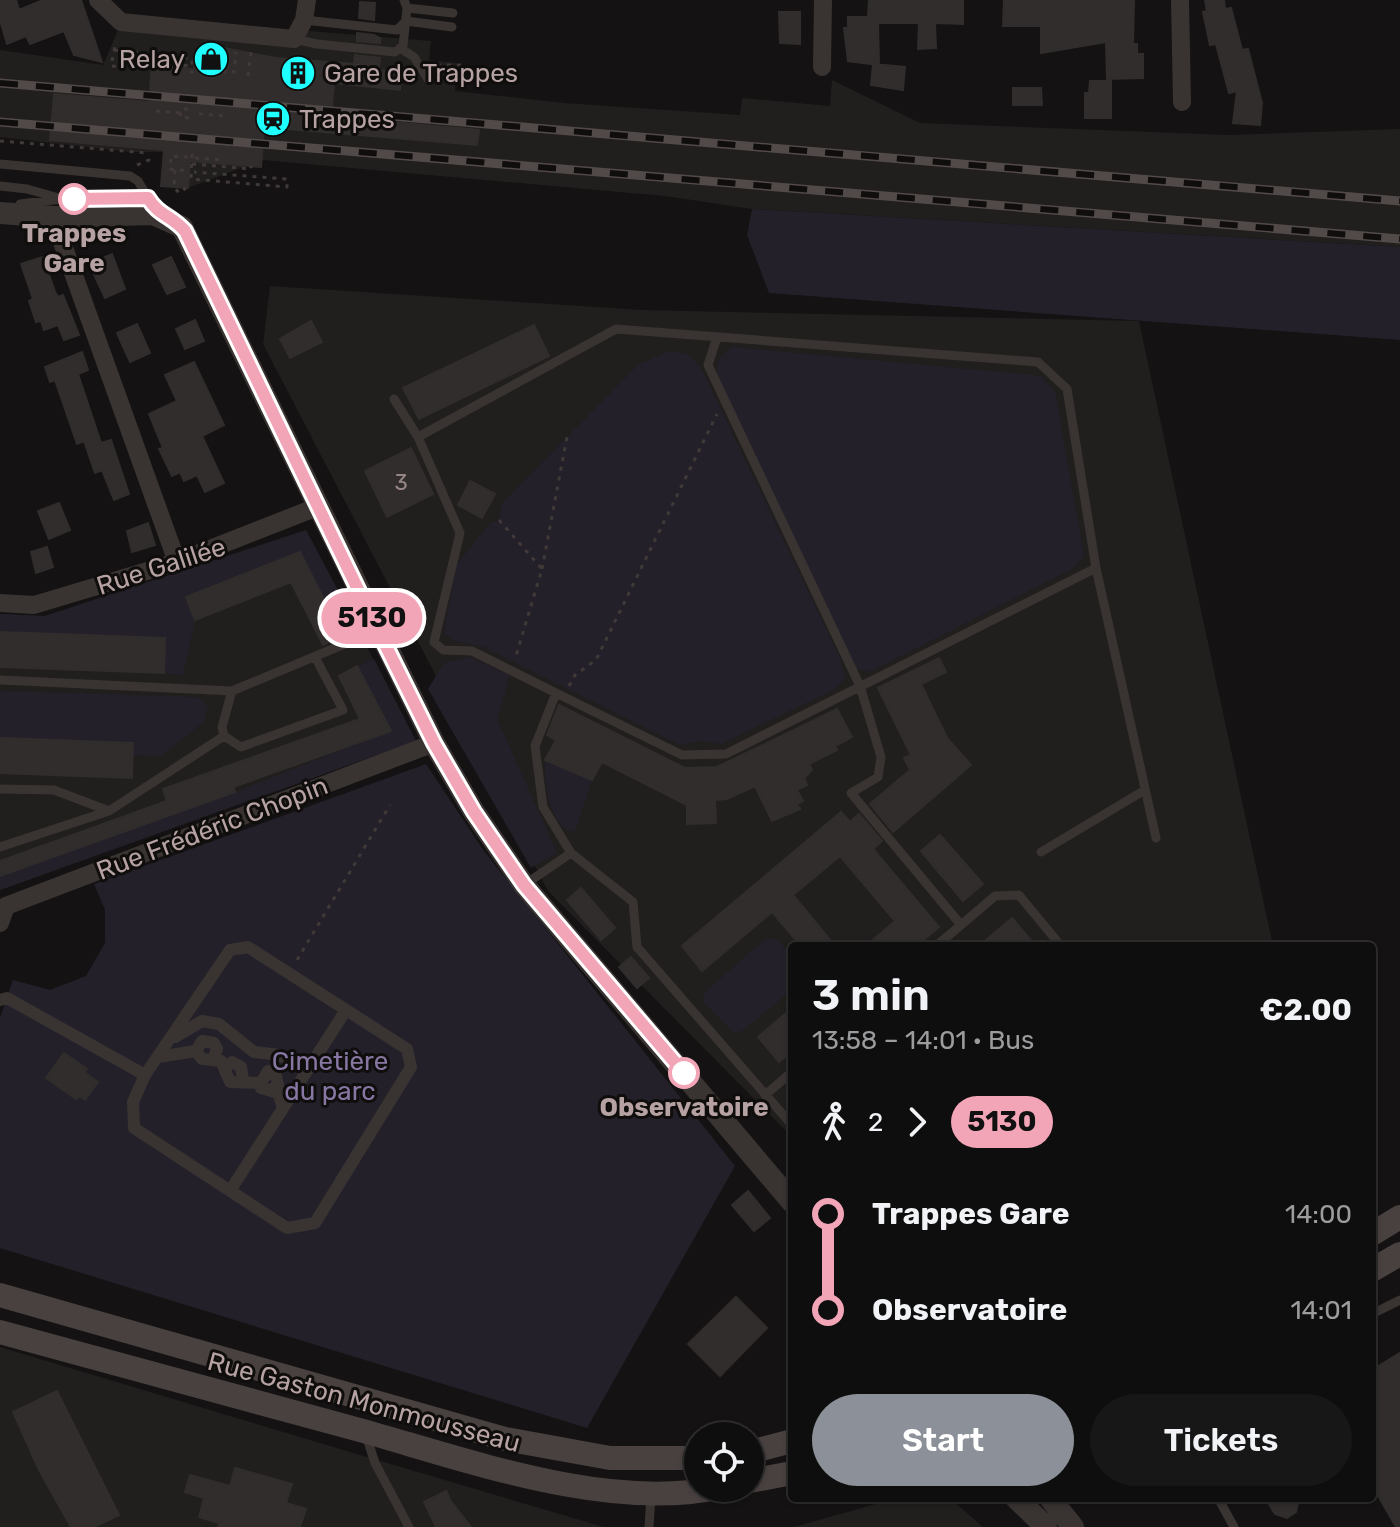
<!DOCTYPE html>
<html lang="en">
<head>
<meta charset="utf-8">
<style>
	:root { --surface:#0f0e0e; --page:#181717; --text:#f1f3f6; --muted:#9b9c9e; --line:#2f2e2e; --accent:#8c9099 }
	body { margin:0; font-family:Rubik,sans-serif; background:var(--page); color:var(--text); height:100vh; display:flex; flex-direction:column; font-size:30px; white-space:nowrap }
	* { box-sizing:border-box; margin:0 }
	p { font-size:26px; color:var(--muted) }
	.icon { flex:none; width:44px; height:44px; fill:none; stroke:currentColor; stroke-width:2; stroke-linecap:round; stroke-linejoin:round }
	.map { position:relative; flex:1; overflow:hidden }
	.panel { position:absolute; left:788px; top:942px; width:588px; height:560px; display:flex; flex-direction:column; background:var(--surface); border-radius:8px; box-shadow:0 2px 6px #0004,0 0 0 2px var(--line) }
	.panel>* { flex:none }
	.badge { padding:0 16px; border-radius:26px; font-size:28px; line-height:52px }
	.fabs { position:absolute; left:684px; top:1422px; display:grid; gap:16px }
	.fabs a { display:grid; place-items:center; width:80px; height:80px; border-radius:50%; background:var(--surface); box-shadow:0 2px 6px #0004,0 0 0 2px var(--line); font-size:40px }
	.map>.badge { position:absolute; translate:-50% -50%; box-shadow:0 0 0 4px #fff }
	.legs { display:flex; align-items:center; gap:12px; height:88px; padding:0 24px; font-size:26px }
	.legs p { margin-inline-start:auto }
	.summary { display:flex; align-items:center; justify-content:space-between; height:136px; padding:0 24px }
	h1 { font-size:44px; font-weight:600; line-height:60px }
	.button { display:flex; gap:16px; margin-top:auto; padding:16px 24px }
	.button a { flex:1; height:92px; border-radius:48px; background:var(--accent); color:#fff; font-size:32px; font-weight:600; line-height:92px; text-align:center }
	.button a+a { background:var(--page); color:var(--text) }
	ul { padding:0 24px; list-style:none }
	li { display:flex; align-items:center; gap:28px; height:96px; font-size:30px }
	li i { display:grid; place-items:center; width:12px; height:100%; margin:0 10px; background:currentColor }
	li i::after { content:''; width:20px; height:20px; margin:-10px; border:6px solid; border-radius:50%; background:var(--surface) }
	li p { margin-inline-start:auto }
	li:first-child i { background:linear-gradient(#0000 50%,currentColor 0) }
	li:last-child i { background:linear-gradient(currentColor 50%,#0000 0) }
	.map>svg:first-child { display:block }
	.built { fill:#211e1e }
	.green { fill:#24202a }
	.building { fill:#312d2c; stroke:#302d2c; stroke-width:2 }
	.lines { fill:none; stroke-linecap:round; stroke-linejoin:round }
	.path { stroke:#403938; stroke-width:3; stroke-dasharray:4 6; stroke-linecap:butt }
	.service { stroke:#393432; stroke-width:9 }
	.pedestrian { stroke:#393432; stroke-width:12 }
	.minor { stroke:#393432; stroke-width:18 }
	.tertiary { stroke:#393432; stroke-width:22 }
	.secondary { stroke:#494140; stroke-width:24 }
	.rail-casing { stroke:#524a49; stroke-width:9 }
	.rail { stroke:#0f0e0d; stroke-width:6; stroke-dasharray:18; stroke-linecap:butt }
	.line-1-casing { stroke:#fff; stroke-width:18 }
	.line-1 { stroke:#f2a5b7; stroke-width:12 }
	.stop-1-dot { fill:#fff; stroke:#f2a5b7; stroke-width:4 }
	.labels { text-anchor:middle; stroke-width:6; stroke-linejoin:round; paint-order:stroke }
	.number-label { font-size:22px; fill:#958584 }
	.poi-label { font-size:26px; fill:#b6a2a2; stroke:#0f0e0d; text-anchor:start }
	.stop-label { font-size:26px; font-weight:bold; fill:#b6a2a2; stroke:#0f0e0d }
	.street-label { font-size:26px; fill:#b6a2a2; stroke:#0f0e0d }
	.park-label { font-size:26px; fill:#8877a3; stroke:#0f0e0d }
</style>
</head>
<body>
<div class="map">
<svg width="1400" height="1527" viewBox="0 0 1400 1527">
	<rect width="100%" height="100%" fill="#141212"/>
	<path class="built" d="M124 16 431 41 429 60 457 63 455 91 564 103 740 115 742 98 830 106 832 80 920 123 1228 135 1400 129V247L752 209 665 196 262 160 188 188 164 152H131L0 137V50L103 65Z
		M270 286 642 310 1139 321 1273 946H792V1137L548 891 263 344Z
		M306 530 416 741 0 890V614L45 616Z
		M0 1347 357 1454 604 1527H0Z
		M897 1498H950L983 1527H794Z"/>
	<path class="green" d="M752 209 1400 247V340L769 293 747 235Z
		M732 347 1041 376 1055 392 1084 556 1072 569 869 672 853 668 715 376 720 358Z
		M669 351 687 354 700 366 839 656 845 677 837 688 721 744 702 741 680 745 484 647 452 640 444 632 457 564 491 522H498L503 502 638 365Z
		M306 530 357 626 342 635 299 552 186 597 195 620 183 675 164 673 165 638 0 632V614L45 616Z
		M469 657 510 675 497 719 557 853 531 868 428 689 444 663Z
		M374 659 416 741 0 890V871L2 875 235 792 390 731 357 666Z
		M0 691 197 697 208 706 204 722 161 756 133 755V743L0 738Z
		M545 760 592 780 575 830 570 832C549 821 544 782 545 760Z
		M426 764 484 851 735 1166 587 1428 0 1248V1018L13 980 50 990 86 976 105 943V910L94 884Z
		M771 938 778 940 792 956V990L742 1031 734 1033 704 1002 703 994 764 940Z"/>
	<path class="building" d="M0 0H16L19 10 43 0H81L102 62 74 55 64 31 30 44 26 36 7 44 0 20Z
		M869 0H963V24L935 23 936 48 918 49 919 23H878L879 65 848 61 844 28H848V17H868Z
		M1004 0H1134L1133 44H1137V54H1143V78L1107 79 1106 42 1041 53V26H1003Z
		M1205 0H1224L1225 9 1231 8 1242 50 1248 49 1262 103 1260 125 1233 123 1237 91 1229 93 1216 44 1210 45 1203 12 1207 11Z
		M360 2 375 3 374 20 359 18Z
		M779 12H800V44L780 43Z
		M357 33 374 35 380 38V43L357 41Z
		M224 48 276 58 354 64 355 55 380 58 379 70 402 72 400 90 334 83 331 117 479 130 477 145 264 127 261 167 190 161 188 188 161 186 164 150 50 140 54 94 149 102 152 65 194 69 196 53 223 55Z
		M873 64 905 67 903 90 871 85Z
		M1090 81H1111V118H1085V93H1089Z
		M1013 88H1041L1042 105H1013Z
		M112 254 125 289 105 298 89 264Z
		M43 257 55 292 58 297 63 295 79 335 64 340 58 325 44 330 41 321 36 322 29 301 33 299 21 264Z
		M171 257 185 287 167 294 153 265Z
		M195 320 204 341 185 349 176 329Z
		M311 321 322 342 290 358 280 339Z
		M137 324 150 353 130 362 117 333Z
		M534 325 549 356 419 419 403 388Z
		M82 352 88 370 78 374 101 443 111 440 129 494 114 500 102 470 95 473 84 441 77 444 55 380 50 382 45 367Z
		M194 362 224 425 202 436 224 483 205 492 197 475 184 481 180 472 172 476 159 449 163 448 149 414 177 401 165 375Z
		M411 448 433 494 387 517 365 471Z
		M470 481 495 494 482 518 458 505Z
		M59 503 70 530 49 539 38 511Z
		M148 523 155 545 132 552 127 531Z
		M47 547 53 567 36 573 31 552Z
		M300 552 342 635 323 645 291 582 195 620 186 597Z
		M0 632 165 638 164 673 0 667Z
		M939 658 946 672 921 684 947 738 971 765 893 832 870 804 910 770 904 758 911 755 878 688Z
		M357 666 391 731 233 787 235 792 0 876V861L167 801 163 789 360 719 339 676Z
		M559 705 685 768 717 767 837 709 852 737 835 746 837 750 809 764 812 770 804 778 807 785 797 790 803 801 797 804 800 809 772 821 755 786 727 799 715 800 716 823 687 824V805L602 762 592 780 545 760 556 740 547 735Z
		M0 738 133 743 132 778 0 773Z
		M841 812 850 822 859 814 882 841 873 849 939 927 916 946H866L895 921 840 856 793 895 835 946H801L772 912 702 971 682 946Z
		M940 835 983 884 963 901 921 851Z
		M581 888 615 928 601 940 567 900Z
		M1012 918 1036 946H979Z
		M631 957 649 978 637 988 619 967Z
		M792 1008V1051L779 1062 758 1037Z
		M64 1053 87 1069 84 1072 98 1082 85 1100 79 1096 76 1099 46 1078Z
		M748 1191 770 1218 754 1231 732 1205Z
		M736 1297 767 1328 720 1376 688 1344Z
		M1400 1353V1527H1396L1372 1485V1370Z
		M57 1391 119 1515 94 1527H71L39 1470 13 1412Z
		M235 1468 292 1484 286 1503 306 1509 300 1527H218L219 1523 199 1517 204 1498 185 1492 190 1475 230 1486Z
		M446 1491 450 1500 471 1527H436L424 1502Z
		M1265 1498H1299L1296 1512 1287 1518 1275 1514Z"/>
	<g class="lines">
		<path class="path" d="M114 50 192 59V66L140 61V69L111 66 116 41
			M437 65H466
			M202 70 234 72 236 52
			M190 72H193
			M248 76 251 52
			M357 76 358 64
			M156 111 181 113
			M199 114 226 116
			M189 118 180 117 181 109H189
			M0 141 148 153
			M192 154 191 179 287 187V179L194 172
			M188 157 171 156 170 169 190 171
			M195 158 221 160
			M192 164 251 169V166
			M137 165 149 160V153
			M175 170 174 187 179 193 186 188
			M499 520 542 569 516 656
			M542 569 567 437
			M569 686 575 675 596 660 717 414
			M297 960 390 805"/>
		<path class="service" d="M407 8 453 13
			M304 20 397 30 406 21
			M406 21 452 27
			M294 39 317 44 395 52 403 46 407 8 404 0
			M400 48 414 57 428 79
			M0 164 130 176 138 181 156 211
			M0 186 27 189 59 198
			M20 204 62 199 148 198
			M717 337 708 365 860 686 881 757 878 777 851 793 961 925 995 896 1019 895 1061 946
			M394 399 418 437
			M1096 568 1156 838
			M0 680 232 691 378 630
			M232 691 222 727 224 736 241 747 343 710 315 657
			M0 789 54 790 109 811
			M0 847 109 811 224 736
			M1041 852 1145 790
			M571 853 633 902 637 947 792 1125
			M524 885 571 853 543 807 535 746 556 693 682 755 726 754 1096 568 1067 389 1038 362 616 329 418 437 460 533 434 642 443 650 472 651 556 693
			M936 946 961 925
			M765 1095 792 1072
			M1372 1314 1400 1300
			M366 1435 375 1463 409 1527
			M1218 1498 1234 1527
			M649 1527 651 1495"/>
		<path class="pedestrian" d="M248 947 407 1049 411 1067 315 1223 287 1228 134 1128 133 1102 145 1075 230 950Z
			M0 1000 7 998 145 1075
			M175 1037 202 1021 219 1024 254 1052 279 1055 308 1070
			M196 1051 202 1041 214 1043 217 1049 213 1060
			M158 1057 196 1051 202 1059 221 1061 230 1082 261 1083V1088L278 1093 283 1107
			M226 1067 232 1062 241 1067 243 1080
			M261 1083 268 1071 275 1072 278 1085 272 1089
			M230 1191 346 1010"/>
		<path class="minor" d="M98 0 121 22 294 39 304 20 307 0
			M1180 0 1182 102
			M822 67 823 0
			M53 217 177 562
			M0 603 34 605 177 562 317 507
			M0 923 6 906 434 743"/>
		<path class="tertiary" d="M0 213 53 217 153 214 182 227 434 743 474 812 524 885 792 1202
			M1016 1498 1046 1527
			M1050 1498 1073 1527"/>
		<path class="secondary" d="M1372 1234 1400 1217
			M1372 1270 1400 1254
			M0 1295 505 1439 610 1458H698
			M0 1332C119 1365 238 1397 356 1429 465 1459 605 1511 717 1488
			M750 1452 792 1441
			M750 1481 792 1473"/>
		<g class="rail-casing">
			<path id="rail" d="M0 83 1400 201
				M0 122 1400 239"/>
		</g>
		<use href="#rail" class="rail"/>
	</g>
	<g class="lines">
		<g class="line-1-casing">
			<path id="line-1" d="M74 199 148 198C158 215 172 216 185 231L366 606 434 743 474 812 524 885 684 1073"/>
		</g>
		<use href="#line-1" class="line-1"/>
	</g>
	<defs>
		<g id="shop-disc" transform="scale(1.8)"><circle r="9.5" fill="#1fffff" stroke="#0f0e0d"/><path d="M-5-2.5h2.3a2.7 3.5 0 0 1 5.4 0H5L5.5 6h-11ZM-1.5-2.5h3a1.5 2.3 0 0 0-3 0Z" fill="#111"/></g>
		<g id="building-disc" transform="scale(1.8)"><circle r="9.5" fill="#1fffff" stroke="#0f0e0d"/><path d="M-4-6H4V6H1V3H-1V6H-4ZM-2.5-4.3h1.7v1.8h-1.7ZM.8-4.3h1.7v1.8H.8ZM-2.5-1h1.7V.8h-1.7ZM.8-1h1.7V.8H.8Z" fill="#111"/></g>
		<g id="station-disc" transform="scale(1.8)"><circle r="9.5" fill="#1fffff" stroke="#0f0e0d"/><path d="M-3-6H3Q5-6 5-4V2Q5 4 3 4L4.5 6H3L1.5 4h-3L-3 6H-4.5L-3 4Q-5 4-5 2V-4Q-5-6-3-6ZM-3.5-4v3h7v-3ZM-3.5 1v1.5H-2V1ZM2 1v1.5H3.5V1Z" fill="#111"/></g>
	</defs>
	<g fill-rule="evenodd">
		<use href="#shop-disc" x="211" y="59"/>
		<use href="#building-disc" x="298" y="73"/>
		<use href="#station-disc" x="273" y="119"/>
	</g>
	<g class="stop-1-dot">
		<circle cx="74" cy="199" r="14"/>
		<circle cx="684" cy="1073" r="14"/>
	</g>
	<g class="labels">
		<g class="number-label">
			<text x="401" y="490">3</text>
		</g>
		<g class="poi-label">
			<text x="185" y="68" text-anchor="end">Relay</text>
			<text x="324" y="82">Gare de Trappes</text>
			<text x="299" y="128">Trappes</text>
		</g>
		<g class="stop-label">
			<text x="74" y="242">Trappes<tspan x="74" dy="30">Gare</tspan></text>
			<text x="684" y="1116">Observatoire</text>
		</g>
		<g class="street-label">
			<text transform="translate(161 566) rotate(-18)" y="9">Rue Galilée</text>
			<text transform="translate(212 828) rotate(-21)" y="9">Rue Frédéric Chopin</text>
			<text transform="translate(364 1402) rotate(15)" y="9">Rue Gaston Monmousseau</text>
		</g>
		<g class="park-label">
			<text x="330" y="1070">Cimetière<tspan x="330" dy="30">du parc</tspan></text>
		</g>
	</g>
</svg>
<div class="fabs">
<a><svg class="icon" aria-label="locate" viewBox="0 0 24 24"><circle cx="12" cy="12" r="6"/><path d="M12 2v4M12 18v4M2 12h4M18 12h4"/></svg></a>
</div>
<b class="badge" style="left:372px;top:618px;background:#f2a5b7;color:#111">5130</b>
<section class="panel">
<div class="summary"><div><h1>3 min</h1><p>13:58 – 14:01 · Bus</p></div><b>€2.00</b></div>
<div class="legs"><svg class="icon" aria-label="walk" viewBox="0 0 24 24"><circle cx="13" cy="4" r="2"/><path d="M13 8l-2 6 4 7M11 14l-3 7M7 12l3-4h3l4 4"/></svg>2<svg class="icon" aria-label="forward" viewBox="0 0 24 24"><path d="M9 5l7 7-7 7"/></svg><b class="badge" style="background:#f2a5b7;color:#111">5130</b></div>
<ul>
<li><i style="color:#f2a5b7"></i><b>Trappes Gare</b><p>14:00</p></li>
<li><i style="color:#f2a5b7"></i><b>Observatoire</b><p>14:01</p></li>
</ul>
<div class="button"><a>Start</a><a>Tickets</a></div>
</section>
</div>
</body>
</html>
